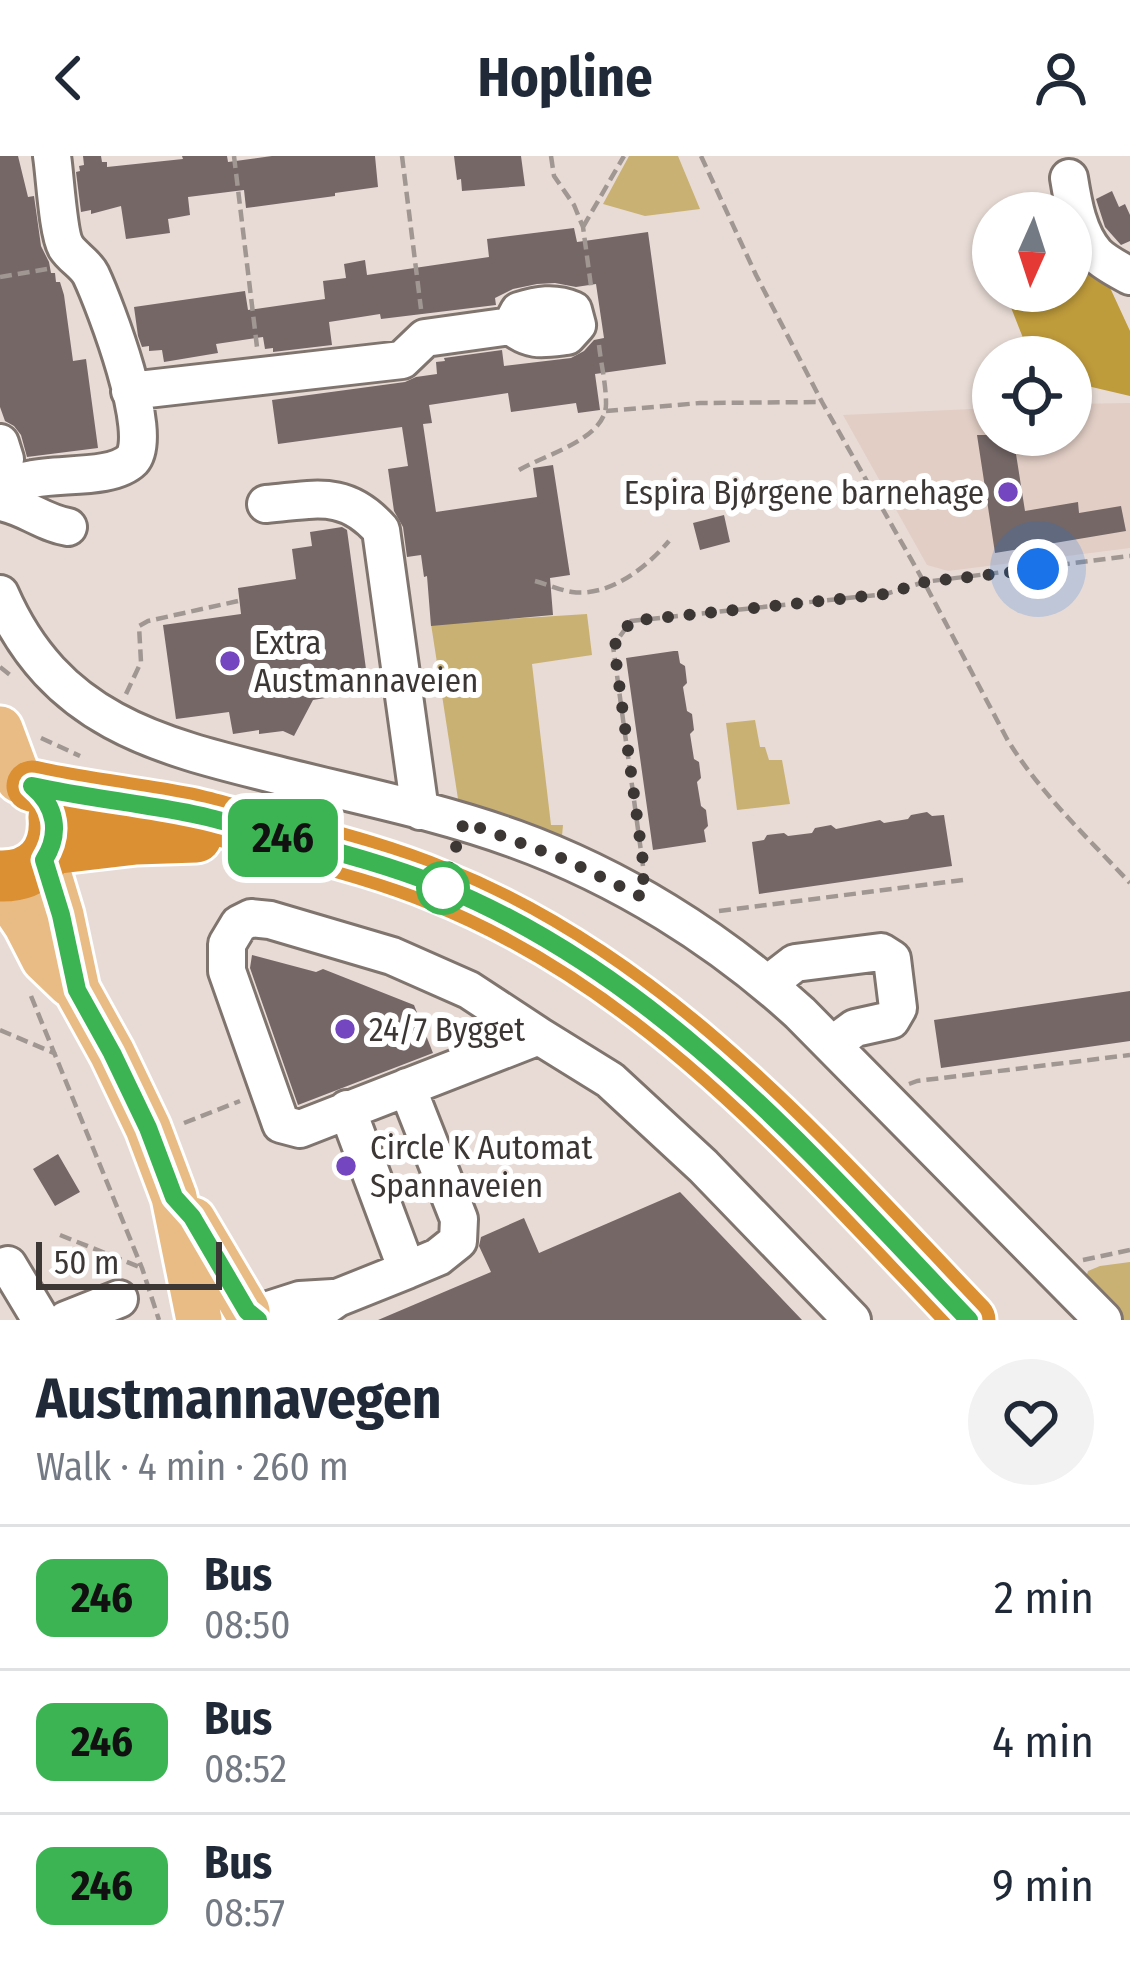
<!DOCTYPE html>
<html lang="en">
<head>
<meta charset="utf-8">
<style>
	:root { --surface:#fff; --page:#f2f2f3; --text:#1f2937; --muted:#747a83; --line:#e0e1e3 }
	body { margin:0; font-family:"Fira Sans Condensed",sans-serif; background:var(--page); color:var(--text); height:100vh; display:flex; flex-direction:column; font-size:45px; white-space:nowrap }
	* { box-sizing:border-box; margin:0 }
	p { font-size:39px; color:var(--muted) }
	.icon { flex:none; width:66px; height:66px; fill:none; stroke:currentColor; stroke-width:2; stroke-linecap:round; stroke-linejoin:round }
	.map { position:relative; height:1164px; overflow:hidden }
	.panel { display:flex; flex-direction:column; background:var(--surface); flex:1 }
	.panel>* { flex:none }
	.badge { padding:0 24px; border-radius:18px; font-size:42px; line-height:78px }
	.needle { width:78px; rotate:183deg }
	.buttons { position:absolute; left:972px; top:36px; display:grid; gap:24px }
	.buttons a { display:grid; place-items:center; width:120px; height:120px; border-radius:50%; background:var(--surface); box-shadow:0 3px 9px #0004; font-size:60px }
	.scale { position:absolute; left:36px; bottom:30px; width:186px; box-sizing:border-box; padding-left:12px; border:6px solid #3c3735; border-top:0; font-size:33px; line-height:42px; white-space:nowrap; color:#3c3735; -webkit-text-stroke:9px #fff; paint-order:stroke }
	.you { position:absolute; width:60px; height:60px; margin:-30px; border:9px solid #fff; border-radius:50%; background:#1a73e8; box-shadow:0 0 0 18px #1a73e833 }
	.map>.badge { position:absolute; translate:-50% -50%; box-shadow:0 0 0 6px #fff }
	.round { display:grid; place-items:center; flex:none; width:126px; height:126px; border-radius:63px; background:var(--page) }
	.summary { display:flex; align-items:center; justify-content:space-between; height:204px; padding:0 36px }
	h1 { font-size:57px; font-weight:700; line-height:90px }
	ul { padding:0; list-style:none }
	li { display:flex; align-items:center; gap:36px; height:144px; padding:0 36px; border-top:3px solid var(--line) }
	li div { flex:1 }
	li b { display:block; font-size:45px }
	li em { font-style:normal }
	li .badge { min-width:132px; font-weight:700; text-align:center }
	header { display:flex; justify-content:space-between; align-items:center; height:156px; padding:0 36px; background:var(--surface); font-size:54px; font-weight:700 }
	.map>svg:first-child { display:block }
	.built { fill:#e2cec5 }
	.green { fill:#c9b173 }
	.forest { fill:#be9b3b }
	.building { fill:#746766 }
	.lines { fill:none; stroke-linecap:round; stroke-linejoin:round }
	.minor-casing { stroke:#80746f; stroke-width:42 }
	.major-casing { stroke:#fff; stroke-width:51 }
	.highway-casing { stroke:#fff; stroke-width:57 }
	.path { stroke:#a09692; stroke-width:4.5; stroke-dasharray:12 6; stroke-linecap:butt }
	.minor { stroke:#fff; stroke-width:36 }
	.major { stroke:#e9bc85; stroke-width:45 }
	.highway { stroke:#db9034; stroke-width:51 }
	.line-casing { stroke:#fff; stroke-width:27 }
	.line { stroke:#3cb454; stroke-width:18 }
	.walk { stroke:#3c3735; stroke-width:12; stroke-dasharray:0 21.6 }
	.poi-dot { fill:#7447c0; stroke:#fff; stroke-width:4.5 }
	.stop-dot { fill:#fff; stroke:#3cb454; stroke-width:6 }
	.labels { text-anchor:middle; stroke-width:12; stroke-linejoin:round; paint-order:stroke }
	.poi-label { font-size:33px; fill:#3c3735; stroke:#fff; text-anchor:start }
</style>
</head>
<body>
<header><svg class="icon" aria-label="back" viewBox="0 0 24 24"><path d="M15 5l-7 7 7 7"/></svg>Hopline<svg class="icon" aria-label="person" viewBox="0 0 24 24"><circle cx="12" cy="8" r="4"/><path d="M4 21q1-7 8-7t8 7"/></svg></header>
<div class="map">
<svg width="1130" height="1164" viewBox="0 0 1130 1164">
	<rect width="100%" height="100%" fill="#e8dbd5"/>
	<path class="built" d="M1130 247V392L948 415 927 409 843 259 993 252V279H1071V248Z"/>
	<path class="green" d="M629 0H678L700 53 645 60 603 48Z
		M587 458 592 499 532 508 551 669H563L562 680 555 683 458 643 431 468Z
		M755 564 760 591H765L769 604H782L790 648 737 654 726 567Z
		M1130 1106V1164H1116L1085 1125 1088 1115 1100 1110Z"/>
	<path class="forest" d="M1071 112 1106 123 1130 175V240L1079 228 1071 223V201H1036L1029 197 1010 149 1029 135H1071Z"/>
	<path class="building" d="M0 0H18L28 41 34 40 41 90 49 106 51 117H55L56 126H60L64 139 73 205 86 203 98 292 27 301 21 279 14 270 5 265 0 251Z
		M83 0H101L102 6H107V11L183 3 182 0H227L228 6 272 0H375L378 31 335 37V40L246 52 244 34 188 41 190 59 168 63 170 77 126 83 121 50 91 58V54L81 56 76 16 80 15 79 10 84 9Z
		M454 0H521L525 30 462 35 461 23 457 24Z
		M1112 35 1119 51 1125 48 1130 59V85L1121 89 1105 71 1096 43Z
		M574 72 577 86 648 76 666 208 595 218 600 254 578 257 576 247 511 256 508 237 429 249 432 267 423 268 436 356 537 341 533 312 553 309 570 419 550 422 553 459 431 470 427 420 424 421 421 399 407 401 403 371 394 355 388 313 408 310 402 271 278 288 272 244 405 226 416 221 437 218 436 206 445 205 444 202 502 194 504 210 571 202 584 195 594 184 604 182 596 128 576 131 555 127 537 128 513 133 495 142 496 149 381 163 380 158 329 166 332 189 273 196V192L265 193 263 181 216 188 218 197 164 206 162 194 149 195V190L142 191 138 180 134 151 245 135 248 154 325 143 323 125 346 122 344 108 365 104 367 119 489 101 487 83Z
		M977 279H1013L1025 355 1078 346 1079 357 1121 350 1126 375 995 397Z
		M724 359 730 386 700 394 693 367Z
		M342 371 347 374 369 535 313 544 294 580 283 575 259 578V574L233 578 229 556 176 563 163 469 241 458 238 432 296 423 292 393 312 390 310 376Z
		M674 495H678L680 507 685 510 687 527 683 531 687 555 692 558 694 574 690 578 694 603 699 606 701 622 697 626 701 650 706 654 708 670 704 674 706 686 653 694 626 502Z
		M927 656 932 660 944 659 952 710 759 738 752 686 764 684 767 679 784 677 788 680 812 677 815 672 831 669 836 673 880 664 884 667 908 663 911 659Z
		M252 799 316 816 323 813 414 849 433 897 298 949 250 812Z
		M1130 835V885L941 912 934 864Z
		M58 998 80 1036 55 1050 33 1013Z
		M680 1036 802 1164H378L491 1116 479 1090 481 1081 524 1062 539 1097Z"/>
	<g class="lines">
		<g class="minor-casing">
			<path id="minor" d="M1069 22C1073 47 1078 78 1096 98 1105 107 1119 114 1130 120
				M130 235 402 204 425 182 511 170C531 186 542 183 567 180L577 169 573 154C554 146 538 149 519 155L511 170
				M0 287 5 303
				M0 338C11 330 20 325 33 323 60 317 113 323 132 304 155 279 105 149 91 119 85 107 73 102 66 91 58 78 55 19 52 0
				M0 346C25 350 43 367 68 371
				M266 348C315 344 345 333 381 374L420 655
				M0 438C55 564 155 589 277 619 356 639 438 655 515 683 620 721 718 782 800 857L1103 1164
				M251 762 270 764 392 800 469 834 539 880 300 973 281 968 227 815V788L239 768Z
				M768 828 795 807 881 796 892 803 898 852 891 864 855 872 832 889
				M539 880 610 924 703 1010 852 1164
				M347 953 407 1114 438 1101 458 1085 459 1063 407 931
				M8 1109 41 1164
				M253 1159 300 1144 333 1142
				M66 1164 119 1143
				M306 1164 337 1142 407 1114"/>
		</g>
		<g class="major-casing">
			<path id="major" d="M0 573 19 624
				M44 703 61 759 77 834 112 897 148 972 174 1041 199 1164
				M0 730 26 768 44 803 70 828
				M193 1064 247 1155"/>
		</g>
		<g class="highway-casing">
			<path id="highway" d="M32 630C86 642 140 647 194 658 223 665 252 674 282 681 334 695 388 709 438 730 658 818 810 997 970 1164
				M51 693 136 683 196 681
				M0 720C36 721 57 697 54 661"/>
		</g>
		<path class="path" d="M234 0 257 191
			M402 0 421 153
			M551 0 554 20 574 49 583 71 591 130
			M701 0 756 119 822 246 924 426 1007 583C1040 637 1087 681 1130 727
			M583 71 624 0
			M0 121 47 113
			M606 255 700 247 822 246
			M519 314C546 298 607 283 606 247 606 228 601 208 599 189
			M535 425C547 428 559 434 572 436 609 441 646 412 669 385
			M0 511 14 522
			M126 538 141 506 139 470 148 465 238 445
			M41 582 80 600
			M643 710 613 490 631 465 886 438 924 426 1130 400
			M719 755 963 724
			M31 840 142 1112 159 1164
			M0 874 56 898
			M909 928 917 925 1130 899
			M184 967 240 945
			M60 1079 142 1112
			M1083 1104 1130 1094"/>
		<use href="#minor" class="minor"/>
		<use href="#major" class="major"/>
		<use href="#highway" class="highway"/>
	</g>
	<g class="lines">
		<g class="line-casing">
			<path id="line" d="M258 1164 247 1155 192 1061 174 1041 148 972 112 897 77 834 61 759 44 704C61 677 56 650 32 630 86 642 140 647 193 658 223 664 252 674 282 681 334 695 388 709 438 729 658 818 810 997 969 1164"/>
		</g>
		<use href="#line" class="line"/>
		<path class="walk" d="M443 732 464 666 564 703 642 741 644 713 614 490 631 465 886 438 925 426 1038 413"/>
	</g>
	<g class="poi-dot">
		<circle cx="1008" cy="336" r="12"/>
		<circle cx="230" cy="505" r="12"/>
		<circle cx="345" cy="873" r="12"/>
		<circle cx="346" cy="1010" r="12"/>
	</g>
	<circle class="stop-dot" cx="443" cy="732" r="24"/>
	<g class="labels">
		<g class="poi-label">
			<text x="984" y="348" text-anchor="end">Espira Bjørgene barnehage</text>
			<text x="254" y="498">Extra<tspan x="254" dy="38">Austmannaveien</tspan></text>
			<text x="369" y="885">24/7 Bygget</text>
			<text x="370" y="1003">Circle K Automat<tspan x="370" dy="38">Spannaveien</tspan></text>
		</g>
	</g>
</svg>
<div class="buttons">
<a><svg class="needle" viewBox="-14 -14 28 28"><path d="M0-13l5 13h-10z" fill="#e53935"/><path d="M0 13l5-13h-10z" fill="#747a83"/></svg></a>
<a><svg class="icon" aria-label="locate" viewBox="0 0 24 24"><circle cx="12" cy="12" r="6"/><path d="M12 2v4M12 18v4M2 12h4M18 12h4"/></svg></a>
</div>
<div class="scale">50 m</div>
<div class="you" style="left:1038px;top:413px"></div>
<b class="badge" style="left:283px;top:682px;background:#3cb454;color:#111">246</b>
</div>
<section class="panel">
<div class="summary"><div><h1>Austmannavegen</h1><p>Walk · 4 min · 260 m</p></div><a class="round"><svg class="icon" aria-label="heart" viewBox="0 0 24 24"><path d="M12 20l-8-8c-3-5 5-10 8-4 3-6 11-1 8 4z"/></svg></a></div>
<ul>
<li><span class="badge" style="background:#3cb454;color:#111">246</span><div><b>Bus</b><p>08:50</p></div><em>2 min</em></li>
<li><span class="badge" style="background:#3cb454;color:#111">246</span><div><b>Bus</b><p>08:52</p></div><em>4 min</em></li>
<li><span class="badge" style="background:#3cb454;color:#111">246</span><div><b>Bus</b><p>08:57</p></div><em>9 min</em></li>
</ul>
</section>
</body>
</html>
